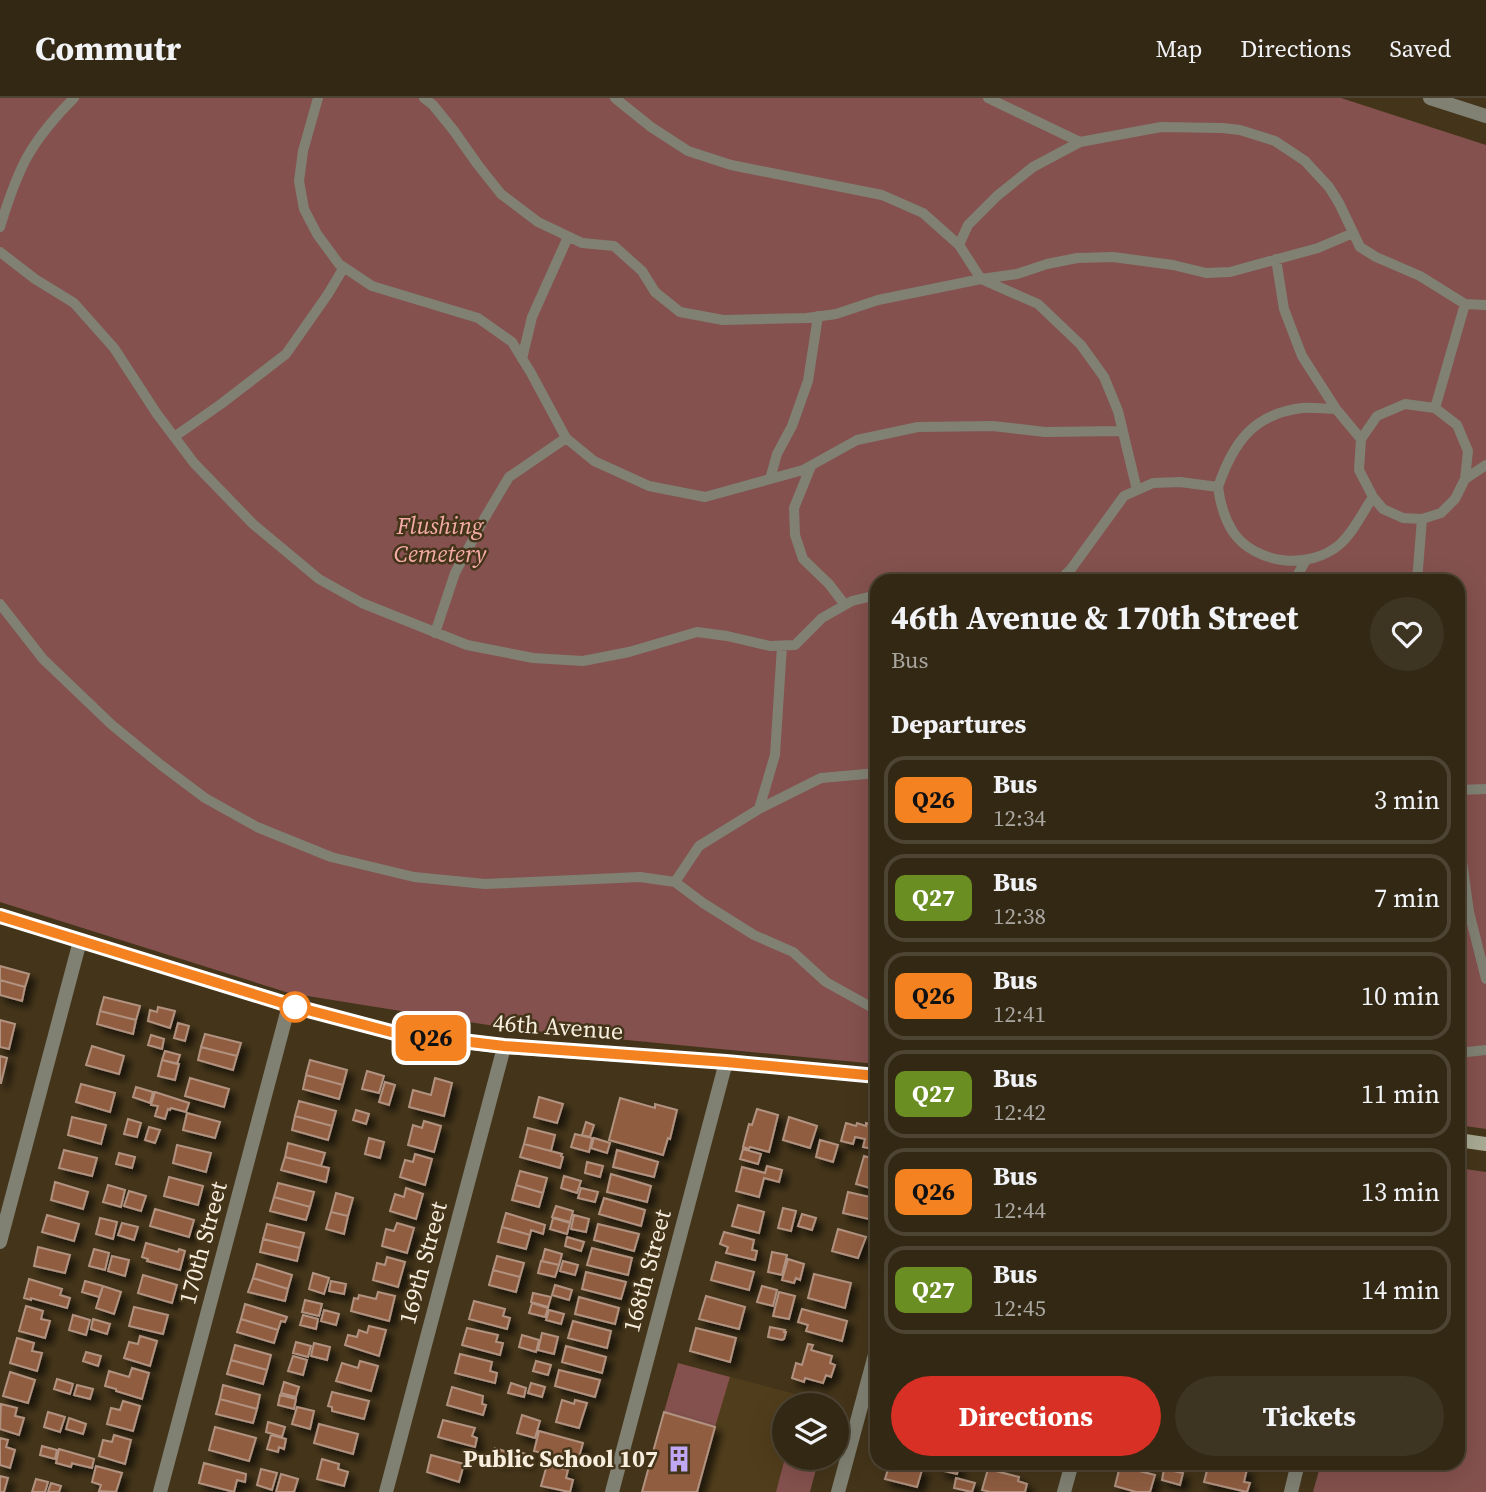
<!DOCTYPE html>
<html lang="en">
<head>
<meta charset="utf-8">
<style>
	:root { --surface:#332814; --page:#3e3422; --text:#f1f3f6; --muted:#a9a6a0; --line:#4e4434; --accent:#d93025 }
	body { margin:0; font-family:"Source Serif 4",serif; background:var(--page); color:var(--text); height:100vh; display:flex; flex-direction:column; font-size:26px; white-space:nowrap }
	* { box-sizing:border-box; margin:0 }
	p { font-size:23px; color:var(--muted) }
	.icon { flex:none; width:38px; height:38px; fill:none; stroke:currentColor; stroke-width:2; stroke-linecap:round; stroke-linejoin:round }
	.map { position:relative; flex:1; overflow:hidden }
	.details { position:absolute; left:870px; top:476px; width:595px; height:896px; display:flex; flex-direction:column; background:var(--surface); border-radius:21px; box-shadow:0 7px 28px #0002,0 0 0 2px var(--line) }
	.details>* { flex:none }
	.badge { padding:0 14px; border-radius:10px; font-size:24px; line-height:46px }
	.buttons { position:absolute; left:772px; top:1295px; display:grid; gap:14px }
	.buttons a { display:grid; place-items:center; width:77px; height:77px; border-radius:50%; background:var(--surface); box-shadow:0 7px 28px #0002,0 0 0 2px var(--line); font-size:35px }
	.map>.badge { position:absolute; translate:-50% -50%; box-shadow:0 0 0 4px #fff }
	h2 { padding:0 21px; font-size:26px; line-height:63px }
	.round { display:grid; place-items:center; flex:none; width:74px; height:74px; border-radius:37px; background:var(--page) }
	.headline { display:flex; align-items:center; justify-content:space-between; height:119px; padding:0 21px }
	h1 { font-size:33px; font-weight:700; line-height:52px }
	.primary-button { display:flex; gap:14px; margin-top:auto; padding:14px 21px }
	.primary-button a { flex:1; height:80px; border-radius:42px; background:var(--accent); color:#fff; font-size:28px; font-weight:700; line-height:80px; text-align:center }
	.primary-button a+a { background:var(--page); color:var(--text) }
	ul { padding:0; list-style:none }
	li { display:flex; align-items:center; gap:21px; height:88px; margin:0 14px 10px; padding:0 7px; border:4px solid var(--line); border-radius:21px }
	li div { flex:1 }
	li b { display:block; font-size:26px }
	li em { font-style:normal }
	li .badge { min-width:77px; font-weight:700; text-align:center }
	header { display:flex; align-items:center; gap:42px; box-sizing:border-box; height:98px; padding:0 35px; background:var(--surface); border-bottom:2px solid var(--line) }
	header strong { font-size:33px }
	nav { display:flex; gap:38px; margin-inline-start:auto; font-size:24px }
	.map>svg:first-child { display:block }
	.built { fill:#503d1b }
	.green { fill:#84514e }
	.building { fill:#905d3f; stroke:#b19280; stroke-width:2; filter:url(#shadow) }
	.lines { fill:none; stroke-linecap:round; stroke-linejoin:round }
	.lane { stroke:#808173; stroke-width:10 }
	.street { stroke:#808173; stroke-width:14 }
	.secondary { stroke:#a9aa93; stroke-width:14 }
	.line-casing { stroke:#fff; stroke-width:16 }
	.line { stroke:#f58220; stroke-width:10 }
	.stop-dot { fill:#fff; stroke:#f58220; stroke-width:3.5 }
	.labels { text-anchor:middle; stroke-width:5; stroke-linejoin:round; paint-order:stroke }
	.park-label { font-size:24px; font-style:italic; fill:#f5aba7; stroke:#44351a }
	.street-label { font-size:24px; fill:#f7eede; stroke:#44351a }
	.poi-label { font-size:24px; font-weight:bold; fill:#f7eede; stroke:#44351a; text-anchor:end }
</style>
</head>
<body>
<header>
<strong>Commutr</strong>
<nav><a>Map</a><a>Directions</a><a>Saved</a></nav>
</header>
<div class="map">
<svg width="1486" height="1394" viewBox="0 0 1486 1394">
	<defs>
		<filter id="shadow"><feDropShadow dx="6" dy="6" stdDeviation="3.5" flood-color="#0009"/></filter>
	</defs>
	<rect width="100%" height="100%" fill="#44351a"/>
	<path class="built" d="M678 1265 833 1306 784 1307V1360H819L809 1394H697L715 1329 664 1314Z"/>
	<path class="green" d="M0 0H1341L1486 47V1031L1458 1027V483H877V966L513 931 289 895 0 804Z
		M1458 1070 1486 1074V1394H1313L1321 1365H1458Z
		M678 1265 730 1279 715 1329 664 1314Z
		M785 1360H819L810 1394H776Z"/>
	<path class="building" d="M0 868 29 876 25 889 0 882Z
		M0 882 25 889 22 903 0 897Z
		M104 899 140 908 136 922 100 913Z
		M158 909 175 913 170 930 148 923 150 912 157 914Z
		M100 913 136 922 133 936 97 926Z
		M0 922 15 926 9 951 0 949Z
		M178 925 189 928 185 943 174 940Z
		M205 936 241 945 237 958 201 949Z
		M151 937 164 941 162 951 148 947Z
		M92 948 124 958 119 976 86 967Z
		M201 949 237 958 233 972 198 962Z
		M165 953 180 957 177 966 162 962Z
		M0 958 7 960 1 985H0Z
		M162 962 179 966 175 982 158 978Z
		M310 962 347 972 343 987 306 977Z
		M367 973 384 978 379 995 362 991Z
		M306 977 343 987 339 1001 303 991Z
		M190 980 229 991 224 1009 185 998Z
		M435 980 452 985 444 1018 409 1009 413 992 431 997Z
		M385 984 395 987 389 1007 379 1004Z
		M81 986 115 995 110 1014 76 1004Z
		M136 989 153 994 150 1005 133 999Z
		M155 994 189 1005 186 1014 171 1010 170 1012 168 1011 165 1021 155 1018 158 1008 151 1007Z
		M539 999 563 1006 557 1025 534 1019Z
		M620 1000 655 1010V1006L677 1012 670 1041 668 1040 663 1057 609 1042Z
		M299 1003 336 1013 332 1028 295 1018Z
		M757 1011 778 1017 769 1054 750 1049 749 1051 743 1049 749 1026 752 1027Z
		M356 1012 369 1016 366 1026 353 1022Z
		M187 1015 220 1024 215 1040 183 1032Z
		M295 1018 332 1028 328 1042 292 1032Z
		M72 1019 106 1027 101 1046 68 1037Z
		M789 1019 817 1028 810 1050 783 1042Z
		M128 1021 141 1025 137 1039 124 1036Z
		M424 1023 441 1028 434 1054 408 1047 413 1027 422 1030Z
		M586 1024 594 1027 590 1039 582 1037Z
		M846 1025 856 1028 857 1025 866 1028V1025L877 1028V1052L863 1049 865 1041 855 1039 853 1046 841 1043Z
		M149 1029 160 1032 155 1045 145 1042Z
		M528 1030 555 1037 551 1053 524 1046Z
		M575 1036 592 1040 589 1054 571 1049Z
		M369 1040 384 1044 380 1060 365 1056Z
		M594 1040 610 1045 607 1055 591 1050Z
		M820 1042 838 1047 833 1064 816 1059Z
		M288 1045 325 1055 321 1068 285 1059Z
		M524 1046 562 1056 561 1058 563 1059 560 1070 520 1059Z
		M177 1047 211 1055 206 1074 173 1065Z
		M743 1051 761 1056 758 1066 740 1061Z
		M64 1052 97 1060 92 1078 59 1070Z
		M617 1052 658 1064 654 1079 613 1069Z
		M119 1055 135 1059 132 1070 116 1066Z
		M415 1056 432 1061 425 1087 400 1079 405 1062 413 1064Z
		M864 1058 877 1062V1092L856 1086Z
		M285 1059 329 1070 326 1084 281 1072Z
		M587 1064 603 1068 600 1079 585 1075Z
		M767 1068 782 1072 779 1084 764 1080 759 1099 736 1093 742 1069 765 1075Z
		M520 1073 547 1080 543 1095 516 1087Z
		M611 1076 651 1088 647 1104 607 1094Z
		M564 1078 581 1083 577 1095 561 1090Z
		M169 1079 203 1088 198 1107 164 1098Z
		M55 1084 88 1094 83 1111 51 1102Z
		M278 1085 314 1094 310 1109 274 1099Z
		M108 1087 125 1092 121 1109 103 1104Z
		M516 1087 543 1095 539 1109 512 1102Z
		M406 1090 423 1096 416 1121 390 1113 395 1096 404 1099Z
		M581 1090 598 1094 595 1104 578 1100Z
		M129 1093 146 1098 141 1113 124 1108Z
		M848 1094 874 1100 869 1121 843 1115Z
		M336 1095 353 1100 348 1118 331 1114Z
		M274 1099 310 1109 306 1122 270 1113Z
		M604 1100 645 1112 641 1128 599 1116Z
		M738 1107 764 1114 759 1135 732 1128Z
		M556 1108 573 1113 570 1124 552 1119Z
		M783 1110 796 1113 791 1133 778 1130Z
		M155 1111 194 1122 189 1139 150 1128Z
		M331 1114 348 1118 344 1136 326 1131Z
		M506 1115 545 1127 543 1136 531 1132 530 1137 502 1129Z
		M802 1116 816 1120 812 1132 798 1128Z
		M47 1117 79 1126 74 1143 42 1134Z
		M574 1117 589 1121 586 1134 571 1131Z
		M100 1120 117 1124 113 1141 96 1136Z
		M553 1120 570 1125 567 1136 550 1131Z
		M122 1125 138 1129 134 1142 118 1137Z
		M397 1125 414 1130 407 1155 382 1148 386 1131 394 1133Z
		M267 1126 304 1135 300 1150 263 1141Z
		M598 1126 639 1136 634 1153 594 1142Z
		M502 1129 530 1137 526 1151 498 1144Z
		M838 1131 866 1139 858 1160 832 1153Z
		M724 1134 754 1142 752 1152 757 1153 755 1162 726 1155 728 1149 720 1146Z
		M567 1139 584 1144 581 1153 565 1148Z
		M263 1141 300 1150 297 1163 260 1154Z
		M146 1145 178 1154 179 1151 185 1153 180 1172 147 1163 148 1161 142 1159Z
		M38 1149 70 1157 65 1175 34 1168Z
		M592 1150 632 1160 628 1177 587 1167Z
		M94 1151 109 1155 105 1172 89 1168Z
		M545 1151 562 1156 559 1167 542 1163Z
		M772 1154 787 1157 782 1177 768 1174Z
		M112 1158 129 1162 125 1178 108 1173Z
		M497 1158 524 1165 520 1179 493 1172Z
		M387 1159 405 1164 398 1189 373 1182 377 1165 385 1167Z
		M788 1161 804 1166 800 1182 796 1180 794 1185 782 1182Z
		M541 1163 559 1167 555 1179 538 1175Z
		M563 1163 578 1167 575 1177 560 1173Z
		M716 1164 754 1174 749 1192 711 1182Z
		M257 1166 292 1177 288 1191 253 1180Z
		M493 1172 520 1179 516 1194 489 1187Z
		M586 1174 626 1184 621 1201 582 1191Z
		M313 1175 329 1180 324 1196 309 1191Z
		M814 1176 851 1185 845 1210 808 1200Z
		M143 1177 177 1187 172 1205 138 1195Z
		M253 1180 288 1191 285 1203 248 1194Z
		M29 1181 62 1191 60 1197 70 1200 67 1210 31 1200V1202L24 1200Z
		M85 1183 103 1188 99 1199 82 1194Z
		M331 1183 346 1186 344 1196 329 1193Z
		M555 1187 572 1192 569 1202 552 1197Z
		M103 1188 121 1194 114 1216 96 1210Z
		M762 1188 777 1192 773 1208 757 1204Z
		M378 1194 395 1198 389 1223 351 1213 354 1200 358 1201 359 1197 376 1201Z
		M779 1194 795 1198 789 1221 773 1218Z
		M533 1195 551 1199 548 1209 531 1204Z
		M706 1198 745 1209 739 1231 699 1221Z
		M579 1199 619 1210 615 1226 575 1216Z
		M305 1202 322 1206 319 1218 302 1214Z
		M474 1203 505 1211 503 1218 510 1220 507 1231 469 1221Z
		M532 1205 548 1210 545 1219 529 1215Z
		M245 1206 287 1219 285 1224 281 1223 278 1232 241 1221Z
		M26 1208 43 1213 41 1221 50 1223 45 1240 19 1233Z
		M134 1209 168 1217 163 1236 129 1228Z
		M802 1211 847 1223 842 1243 806 1233 808 1227 798 1224Z
		M324 1212 339 1216 336 1227 321 1223Z
		M549 1212 564 1216 561 1226 546 1222Z
		M73 1217 90 1222 86 1237 69 1232Z
		M303 1217 318 1221 316 1231 300 1227Z
		M93 1221 110 1226 107 1236 91 1231Z
		M241 1221 278 1232 274 1245 237 1234Z
		M573 1223 611 1233 607 1250 568 1240Z
		M369 1228 386 1232 379 1258 345 1247 348 1237 357 1239 359 1232 367 1235Z
		M770 1229 785 1232 784 1234H786L784 1241 782 1242 768 1239Z
		M467 1230 498 1237 496 1244 503 1245 500 1257 462 1247Z
		M696 1230 736 1240 730 1264 690 1253Z
		M542 1235 558 1239 554 1256 538 1252Z
		M522 1237 539 1242 536 1254 519 1249Z
		M140 1238 157 1243 150 1268 124 1260 129 1244 138 1246Z
		M17 1240 34 1245 32 1253 42 1255 37 1273 10 1265Z
		M296 1244 311 1248 308 1259 293 1255Z
		M314 1245 330 1249 327 1262 311 1258Z
		M808 1246 813 1247 811 1252 832 1258 830 1265 835 1267 831 1279 826 1277 823 1285 805 1280 804 1284 792 1280 796 1265 802 1267Z
		M235 1247 271 1257 267 1272 231 1262Z
		M566 1248 606 1259 602 1275 562 1264Z
		M86 1254 101 1258 98 1268 83 1263Z
		M460 1256 492 1264 490 1273 497 1275 495 1285 455 1275Z
		M293 1258 307 1262 303 1277 288 1273Z
		M231 1262 267 1272 263 1286 227 1276Z
		M360 1263 378 1268 371 1293 336 1283 342 1265 358 1270Z
		M536 1263 551 1267 548 1277 533 1273Z
		M132 1270 149 1275 142 1301 116 1293V1291L105 1288 109 1273 129 1279Z
		M559 1272 600 1282 595 1299 555 1288Z
		M10 1274 35 1282 28 1305 3 1298Z
		M57 1281 73 1286 70 1296 54 1291Z
		M284 1284 299 1289 296 1299 281 1295Z
		M511 1285 526 1290 524 1299 508 1295Z
		M531 1285 545 1289 542 1299 528 1295Z
		M77 1287 93 1291 90 1301 74 1297Z
		M223 1287 260 1297 257 1311 220 1301Z
		M452 1289 483 1298 482 1306 486 1307 483 1317 447 1307Z
		M332 1294 369 1303 364 1321 332 1313V1309L328 1308Z
		M280 1297 296 1301 294 1311 278 1307Z
		M220 1301 257 1311 253 1325 216 1316Z
		M562 1302 574 1306 575 1302 587 1305 579 1330 556 1324Z
		M123 1303 140 1308 133 1333 107 1326 111 1310 120 1312Z
		M1 1306 17 1310 15 1318 24 1320 19 1337 0 1331Z
		M297 1309 314 1313 310 1331 292 1326Z
		M48 1314 65 1319 60 1334 44 1329Z
		M664 1314 715 1329 697 1394H642Z
		M522 1317 540 1323 535 1340 517 1335Z
		M69 1320 86 1326 83 1336 66 1331Z
		M443 1322 475 1330 472 1338 477 1340 475 1349 438 1339Z
		M268 1324 285 1329 282 1339 266 1334Z
		M319 1326 358 1336 353 1356 314 1345Z
		M215 1329 256 1340 249 1363 209 1352Z
		M539 1333 583 1345 579 1359 575 1358 574 1363 534 1353Z
		M114 1337 131 1342 125 1366 99 1358 103 1342 112 1344Z
		M271 1337 286 1341 284 1351 279 1349 278 1354 267 1351Z
		M0 1340 8 1342 6 1349 15 1352 10 1370 0 1367Z
		M42 1348 57 1352 55 1361 40 1357Z
		M495 1350 507 1354 505 1364 492 1361Z
		M59 1351 94 1361 92 1370 75 1366 72 1365 71 1369 56 1365Z
		M513 1352 529 1357 527 1364 511 1361Z
		M431 1357 464 1366 459 1384 427 1374Z
		M322 1361 339 1366 338 1371 348 1374 344 1388 317 1381Z
		M204 1365 246 1376 245 1384 237 1382 234 1394 199 1385Z
		M890 1365H901L922 1372 917 1389 885 1381Z
		M942 1365 959 1367 957 1376 940 1372Z
		M1209 1365H1223L1247 1371 1244 1384 1250 1385 1247 1394 1204 1384Z
		M547 1367 568 1372 566 1380 573 1382 570 1394 541 1388Z
		M96 1368 122 1375 116 1394 99 1393 101 1387 92 1384Z
		M1120 1368 1155 1377 1150 1394H1136L1115 1388Z
		M261 1371 277 1375 272 1392 257 1387Z
		M988 1371 1019 1379 1018 1383 1027 1386 1025 1394H990L982 1392Z
		M1164 1371 1183 1375 1180 1387 1162 1382Z
		M281 1376 298 1381 294 1394H276Z
		M0 1378 8 1380 4 1394H0Z
		M956 1380 975 1385 972 1394 954 1390Z
		M36 1381 48 1384 45 1394H32Z
		M51 1385 61 1388 59 1394H48Z"/>
	<g class="lines">
		<path class="lane" d="M318 0 303 53 299 83 304 111 317 136 339 166 372 188 478 220 512 244 531 275 566 340 509 379 484 421 455 475 435 535
			M424 0 433 7 454 33 478 67 501 96 538 124 582 145 614 148 642 173 655 194 680 214 723 222 807 220 836 216 878 202 981 181 1017 176 1047 166 1077 160 1113 159 1173 167 1206 175 1230 174 1318 150 1353 135
			M615 0 651 29 688 53 731 67 882 97 923 115 959 147 981 181 1038 206 1081 247 1104 279 1118 313 1137 392
			M988 0 1080 44 1161 29 1222 30 1240 32 1275 43 1305 63 1329 89 1339 105 1360 149 1376 159 1420 178 1465 206 1486 207
			M0 129C7 106 15 82 26 61 38 39 56 18 74 0
			M959 147 968 127 997 98 1033 69 1080 44
			M0 154 35 181 74 205 114 250 157 316 194 365 253 426 319 481 362 505 467 547 533 560 583 563 629 554 697 534 727 538 770 548 795 547 822 520 852 503 877 497
			M1276 161 1284 211 1302 258 1336 311 1361 341
			M522 261 532 219 568 139
			M1435 310 1465 206
			M174 339 221 306 286 256 328 196 344 169
			M566 340 594 363 649 388 705 399 803 372 857 342 918 329 993 328 1045 334 1122 333
			M811 368 794 410 795 437 803 461 829 486 845 507
			M770 381 777 356 792 328 808 283 818 218
			M1218 389C1233 345 1253 316 1302 310 1313 309 1325 311 1336 311
			M1373 399 1359 372 1361 341 1377 318 1405 306 1435 310 1457 327 1468 353 1465 381
			M1059 483 1071 471 1124 398 1153 385 1180 384 1218 389C1220 405 1224 420 1233 434 1256 467 1309 472 1339 447 1354 434 1362 415 1373 399L1383 411 1403 420 1422 421 1441 415 1455 401 1465 381 1486 367
			M1294 483 1306 462
			M1417 483 1422 421
			M0 506 43 561 112 627 161 667 205 700 257 729 331 759 414 779 485 786 640 779 675 784 703 805 754 837 793 854 826 884 871 909 877 910
			M1458 692 1486 691
			M759 711 775 657 782 548
			M1458 735 1469 814 1486 881
			M675 784 699 748 759 711 821 680 877 675
			M1458 955 1486 952"/>
		<path class="street" d="M1430 0 1486 18
			M0 1144 80 843
			M160 1394 289 907
			M386 1394 504 949
			M612 1394 726 964
			M838 1394 877 1249
			M1064 1394 1072 1365
			M1291 1394 1298 1365"/>
		<path class="secondary" d="M0 818 289 907 395 935 504 949 726 964 877 978
			M1458 1042 1486 1046"/>
	</g>
	<g class="lines">
		<g class="line-casing">
			<path id="line" d="M0 818 289 907 395 935 504 948 726 964 877 978"/>
		</g>
		<use href="#line" class="line"/>
	</g>
	<defs>
		<g id="building-bare" transform="scale(2.1)"><path d="M-4-6H4V6H1V3H-1V6H-4ZM-2.5-4.3h1.7v1.8h-1.7ZM.8-4.3h1.7v1.8H.8ZM-2.5-1h1.7V.8h-1.7ZM.8-1h1.7V.8H.8Z" fill="#c0a8f4" stroke="#44351a" stroke-width="2.5" paint-order="stroke"/></g>
	</defs>
	<g fill-rule="evenodd">
		<use href="#building-bare" x="679" y="1361"/>
	</g>
	<circle class="stop-dot" cx="295" cy="909" r="14"/>
	<g class="labels">
		<g class="park-label">
			<text x="440" y="436">Flushing<tspan x="440" dy="28">Cemetery</tspan></text>
		</g>
		<g class="street-label">
			<text transform="translate(558 929) rotate(4)" y="8">46th Avenue</text>
			<text transform="translate(203 1145) rotate(-75)" y="8">170th Street</text>
			<text transform="translate(423 1165) rotate(-75)" y="8">169th Street</text>
			<text transform="translate(647 1173) rotate(-75)" y="8">168th Street</text>
		</g>
		<g class="poi-label">
			<text x="658" y="1369">Public School 107</text>
		</g>
	</g>
</svg>
<div class="buttons">
<a><svg class="icon" aria-label="layers" viewBox="0 0 24 24"><path d="M12 4l9 5-9 5-9-5zM3 14l9 5 9-5"/></svg></a>
</div>
<b class="badge" style="left:431px;top:940px;background:#f58220;color:#111">Q26</b>
<section class="details">
<div class="headline"><div><h1>46th Avenue &amp; 170th Street</h1><p>Bus</p></div><a class="round"><svg class="icon" aria-label="heart" viewBox="0 0 24 24"><path d="M12 20l-8-8c-3-5 5-10 8-4 3-6 11-1 8 4z"/></svg></a></div>
<h2>Departures</h2>
<ul>
<li><span class="badge" style="background:#f58220;color:#111">Q26</span><div><b>Bus</b><p>12:34</p></div><em>3 min</em></li>
<li><span class="badge" style="background:#6b8e23;color:#fff">Q27</span><div><b>Bus</b><p>12:38</p></div><em>7 min</em></li>
<li><span class="badge" style="background:#f58220;color:#111">Q26</span><div><b>Bus</b><p>12:41</p></div><em>10 min</em></li>
<li><span class="badge" style="background:#6b8e23;color:#fff">Q27</span><div><b>Bus</b><p>12:42</p></div><em>11 min</em></li>
<li><span class="badge" style="background:#f58220;color:#111">Q26</span><div><b>Bus</b><p>12:44</p></div><em>13 min</em></li>
<li><span class="badge" style="background:#6b8e23;color:#fff">Q27</span><div><b>Bus</b><p>12:45</p></div><em>14 min</em></li>
</ul>
<div class="primary-button"><a>Directions</a><a>Tickets</a></div>
</section>
</div>
</body>
</html>
